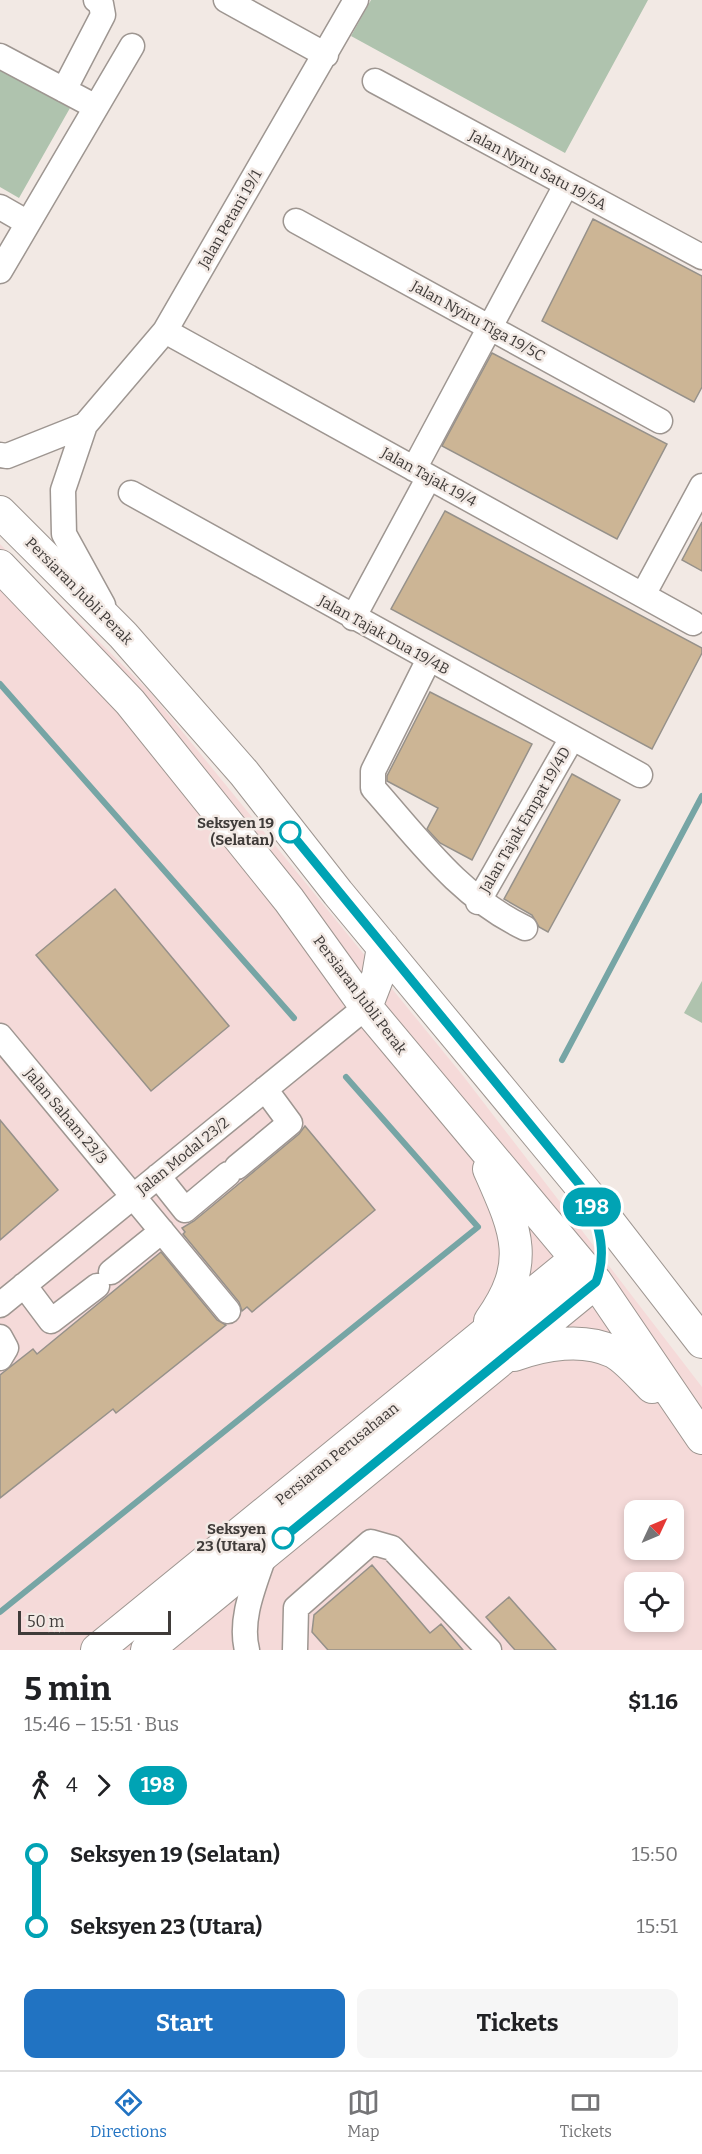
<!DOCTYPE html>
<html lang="en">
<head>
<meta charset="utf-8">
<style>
	:root { --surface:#fff; --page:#f6f6f6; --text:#202124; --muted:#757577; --line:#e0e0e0; --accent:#2173c2 }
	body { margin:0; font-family:Bitter,serif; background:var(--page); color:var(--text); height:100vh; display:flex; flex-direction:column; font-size:22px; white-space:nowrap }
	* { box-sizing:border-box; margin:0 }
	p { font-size:20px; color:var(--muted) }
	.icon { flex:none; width:33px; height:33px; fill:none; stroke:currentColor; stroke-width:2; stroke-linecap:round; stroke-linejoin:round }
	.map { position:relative; height:1650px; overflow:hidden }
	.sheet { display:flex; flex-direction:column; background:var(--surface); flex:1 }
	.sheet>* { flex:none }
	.badge { padding:0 12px; border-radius:20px; font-size:21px; line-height:39px }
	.needle { width:39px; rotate:46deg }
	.controls { position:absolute; left:624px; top:1500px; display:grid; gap:12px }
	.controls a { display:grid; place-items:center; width:60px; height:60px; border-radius:12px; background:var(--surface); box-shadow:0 3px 9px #0003; font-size:30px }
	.scale { position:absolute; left:18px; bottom:15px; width:153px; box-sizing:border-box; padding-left:6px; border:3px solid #3f3b39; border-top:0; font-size:16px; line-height:21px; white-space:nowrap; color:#3f3b39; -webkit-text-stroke:4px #f2e9e4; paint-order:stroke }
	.map>.badge { position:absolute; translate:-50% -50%; box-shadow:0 0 0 3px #fff }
	.legs { display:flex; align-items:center; gap:9px; height:66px; padding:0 24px; font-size:20px }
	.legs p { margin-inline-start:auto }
	.overview { display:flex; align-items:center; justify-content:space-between; height:102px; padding:0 24px }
	h1 { font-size:33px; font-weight:700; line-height:45px }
	.button { display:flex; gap:12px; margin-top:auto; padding:12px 24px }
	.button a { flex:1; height:69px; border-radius:12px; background:var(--accent); color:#fff; font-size:24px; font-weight:700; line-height:69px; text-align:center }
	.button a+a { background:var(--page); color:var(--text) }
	ul { padding:0 24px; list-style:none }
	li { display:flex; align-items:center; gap:21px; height:72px; font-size:22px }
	li i { display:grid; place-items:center; width:9px; height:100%; margin:0 8px; background:currentColor }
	li i::after { content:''; width:15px; height:15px; margin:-8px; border:4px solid; border-radius:50%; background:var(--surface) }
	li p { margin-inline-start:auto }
	li:first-child i { background:linear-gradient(#0000 50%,currentColor 0) }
	li:last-child i { background:linear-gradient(currentColor 50%,#0000 0) }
	.tab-bar { display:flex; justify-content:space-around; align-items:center; height:84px; border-top:2px solid var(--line); background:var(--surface); font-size:16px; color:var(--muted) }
	.tab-bar a { display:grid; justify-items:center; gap:3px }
	.tab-bar .selected { color:var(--accent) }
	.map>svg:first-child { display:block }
	.industrial { fill:#f5dad9; fill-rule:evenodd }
	.green { fill:#afc3ae }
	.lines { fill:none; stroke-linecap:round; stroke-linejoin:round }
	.stream { stroke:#76a5a5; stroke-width:6 }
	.building { fill:#ccb595; stroke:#96918a; stroke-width:1.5 }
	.minor-casing { stroke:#9e9691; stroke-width:27 }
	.major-casing { stroke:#9e9691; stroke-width:34 }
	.minor { stroke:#fff; stroke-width:24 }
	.major { stroke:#fff; stroke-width:32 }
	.line-1-casing { stroke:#fff; stroke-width:14 }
	.line-1 { stroke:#00a3b4; stroke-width:9 }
	.stop-1-dot { fill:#fff; stroke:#00a3b4; stroke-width:3 }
	.labels { text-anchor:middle; stroke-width:5; stroke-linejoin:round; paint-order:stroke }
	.street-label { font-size:15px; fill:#3f3b39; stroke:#f2e9e4 }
	.stop-label { font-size:15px; font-weight:bold; fill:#3f3b39; stroke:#f2e9e4; text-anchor:end }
</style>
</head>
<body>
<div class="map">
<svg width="702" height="1650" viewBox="0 0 702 1650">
	<rect width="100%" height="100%" fill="#f2e9e4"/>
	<path class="industrial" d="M0 544 150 692 464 1077 702 1387V1650H0ZM634 1510H674V1550H634ZM634 1582H674V1622H634Z"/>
	<path class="green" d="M371 0H648L565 153 351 36Z
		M0 69 70 108 19 198 0 187Z
		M702 981V1023L684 1013Z"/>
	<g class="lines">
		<path class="stream" d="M0 684 294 1018
			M562 1060 702 796
			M0 1612 478 1227 346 1077"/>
	</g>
	<path class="building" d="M593 219 702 276V387L694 402 542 321Z
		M492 353 667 444 617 539 442 446Z
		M445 511 702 648V653L652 749 391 609Z
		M702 522V571L682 560Z
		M430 692 532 744 472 860 440 843 427 829 438 808 387 781V776Z
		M572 774 620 800 548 932 539 927 532 915 504 899Z
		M115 889 229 1026 151 1091 36 955Z
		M0 1120 58 1190 0 1240Z
		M305 1126 375 1210 252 1312 247 1307 242 1311 239 1302 183 1234 185 1232 182 1228 194 1221 246 1178 299 1134Z
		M161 1252 217 1320 226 1325 116 1413 113 1409 0 1498V1375L33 1349 37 1354Z
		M372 1565 430 1633 441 1624 463 1650H328L312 1632 314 1615Z
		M509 1597 556 1650H515L486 1617Z"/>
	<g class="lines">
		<g class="minor-casing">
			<path id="minor" d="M226 0 326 55
				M0 56 96 107
				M375 81 702 257
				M64 90 103 15 101 4 96 0
				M0 207 28 223
				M296 221 660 421
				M0 271 132 46
				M165 331 693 623
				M0 455 7 456 85 425
				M414 469 566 185
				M131 493 640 775
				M643 595 702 486
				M103 605 64 534 63 490 85 425 165 331 356 0
				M353 618 429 477
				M429 659 373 771V788C420 841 460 897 525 928
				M478 902 572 738
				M0 1036 228 1311
				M237 1167 290 1123 265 1089
				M158 1176 185 1210 228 1174
				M111 1272 162 1231
				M24 1285 51 1321 97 1286
				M0 1305 366 1007
				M0 1337 6 1348 0 1358
				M247 1650C239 1618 255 1584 265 1553
				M295 1650 296 1608 371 1542 392 1548 489 1650"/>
		</g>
		<g class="major-casing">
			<path id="major" d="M0 512 123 635 244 773 338 893 588 1195 702 1342
				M0 566 130 702 289 900 366 1007 596 1282 702 1438
				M366 1007 378 976 383 947
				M489 1169C516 1230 532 1262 490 1321
				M514 1355C544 1344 583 1337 614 1352 628 1360 641 1376 652 1387
				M97 1650 576 1259
				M147 1650 596 1282"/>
		</g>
		<use href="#minor" class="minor"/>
		<use href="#major" class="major"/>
	</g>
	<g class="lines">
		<g class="line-1-casing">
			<path id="line-1" d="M283 1538 596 1282C608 1251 598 1226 588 1195L290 832"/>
		</g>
		<use href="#line-1" class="line-1"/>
	</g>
	<g class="stop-1-dot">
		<circle cx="290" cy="832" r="10"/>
		<circle cx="283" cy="1538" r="10"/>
	</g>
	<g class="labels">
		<g class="street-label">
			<text transform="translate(538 170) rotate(28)" y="5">Jalan Nyiru Satu 19/5A</text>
			<text transform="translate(230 219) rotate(-60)" y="5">Jalan Petani 19/1</text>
			<text transform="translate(478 321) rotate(29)" y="5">Jalan Nyiru Tiga 19/5C</text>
			<text transform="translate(429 477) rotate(29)" y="5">Jalan Tajak 19/4</text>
			<text transform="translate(79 591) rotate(45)" y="5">Persiaran Jubli Perak</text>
			<text transform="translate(384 635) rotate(29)" y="5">Jalan Tajak Dua 19/4B</text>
			<text transform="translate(525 820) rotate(-60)" y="5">Jalan Tajak Empat 19/4D</text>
			<text transform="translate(360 995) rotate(53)" y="5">Persiaran Jubli Perak</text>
			<text transform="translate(66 1116) rotate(50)" y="5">Jalan Saham 23/3</text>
			<text transform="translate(183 1156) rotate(-39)" y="5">Jalan Modal 23/2</text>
			<text transform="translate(337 1454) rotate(-39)" y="5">Persiaran Perusahaan</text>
		</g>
		<g class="stop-label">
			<text x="274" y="828">Seksyen 19<tspan x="274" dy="17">(Selatan)</tspan></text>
			<text x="266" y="1534">Seksyen<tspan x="266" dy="17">23 (Utara)</tspan></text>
		</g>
	</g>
</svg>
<div class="controls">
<a><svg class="needle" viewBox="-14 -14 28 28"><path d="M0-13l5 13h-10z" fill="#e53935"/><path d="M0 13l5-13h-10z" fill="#757577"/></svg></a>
<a><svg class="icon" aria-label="locate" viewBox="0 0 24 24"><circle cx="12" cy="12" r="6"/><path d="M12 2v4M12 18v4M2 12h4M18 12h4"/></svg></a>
</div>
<div class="scale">50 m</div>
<b class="badge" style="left:592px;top:1207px;background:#00a3b4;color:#fff">198</b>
</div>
<section class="sheet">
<div class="overview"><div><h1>5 min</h1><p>15:46 – 15:51 · Bus</p></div><b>$1.16</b></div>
<div class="legs"><svg class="icon" aria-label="walk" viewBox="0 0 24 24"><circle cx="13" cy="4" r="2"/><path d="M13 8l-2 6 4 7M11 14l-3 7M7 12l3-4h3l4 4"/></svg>4<svg class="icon" aria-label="forward" viewBox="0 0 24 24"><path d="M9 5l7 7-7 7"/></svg><b class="badge" style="background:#00a3b4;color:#fff">198</b></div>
<ul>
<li><i style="color:#00a3b4"></i><b>Seksyen 19 (Selatan)</b><p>15:50</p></li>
<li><i style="color:#00a3b4"></i><b>Seksyen 23 (Utara)</b><p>15:51</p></li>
</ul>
<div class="button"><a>Start</a><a>Tickets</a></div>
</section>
<nav class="tab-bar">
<a class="selected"><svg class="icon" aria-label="directions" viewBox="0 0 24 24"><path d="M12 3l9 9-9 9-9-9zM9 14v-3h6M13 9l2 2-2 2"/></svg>Directions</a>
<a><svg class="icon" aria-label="map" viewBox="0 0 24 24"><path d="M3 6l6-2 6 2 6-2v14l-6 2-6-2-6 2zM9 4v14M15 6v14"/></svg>Map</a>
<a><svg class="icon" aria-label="tickets" viewBox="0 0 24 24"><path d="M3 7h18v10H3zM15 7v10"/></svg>Tickets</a>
</nav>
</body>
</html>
